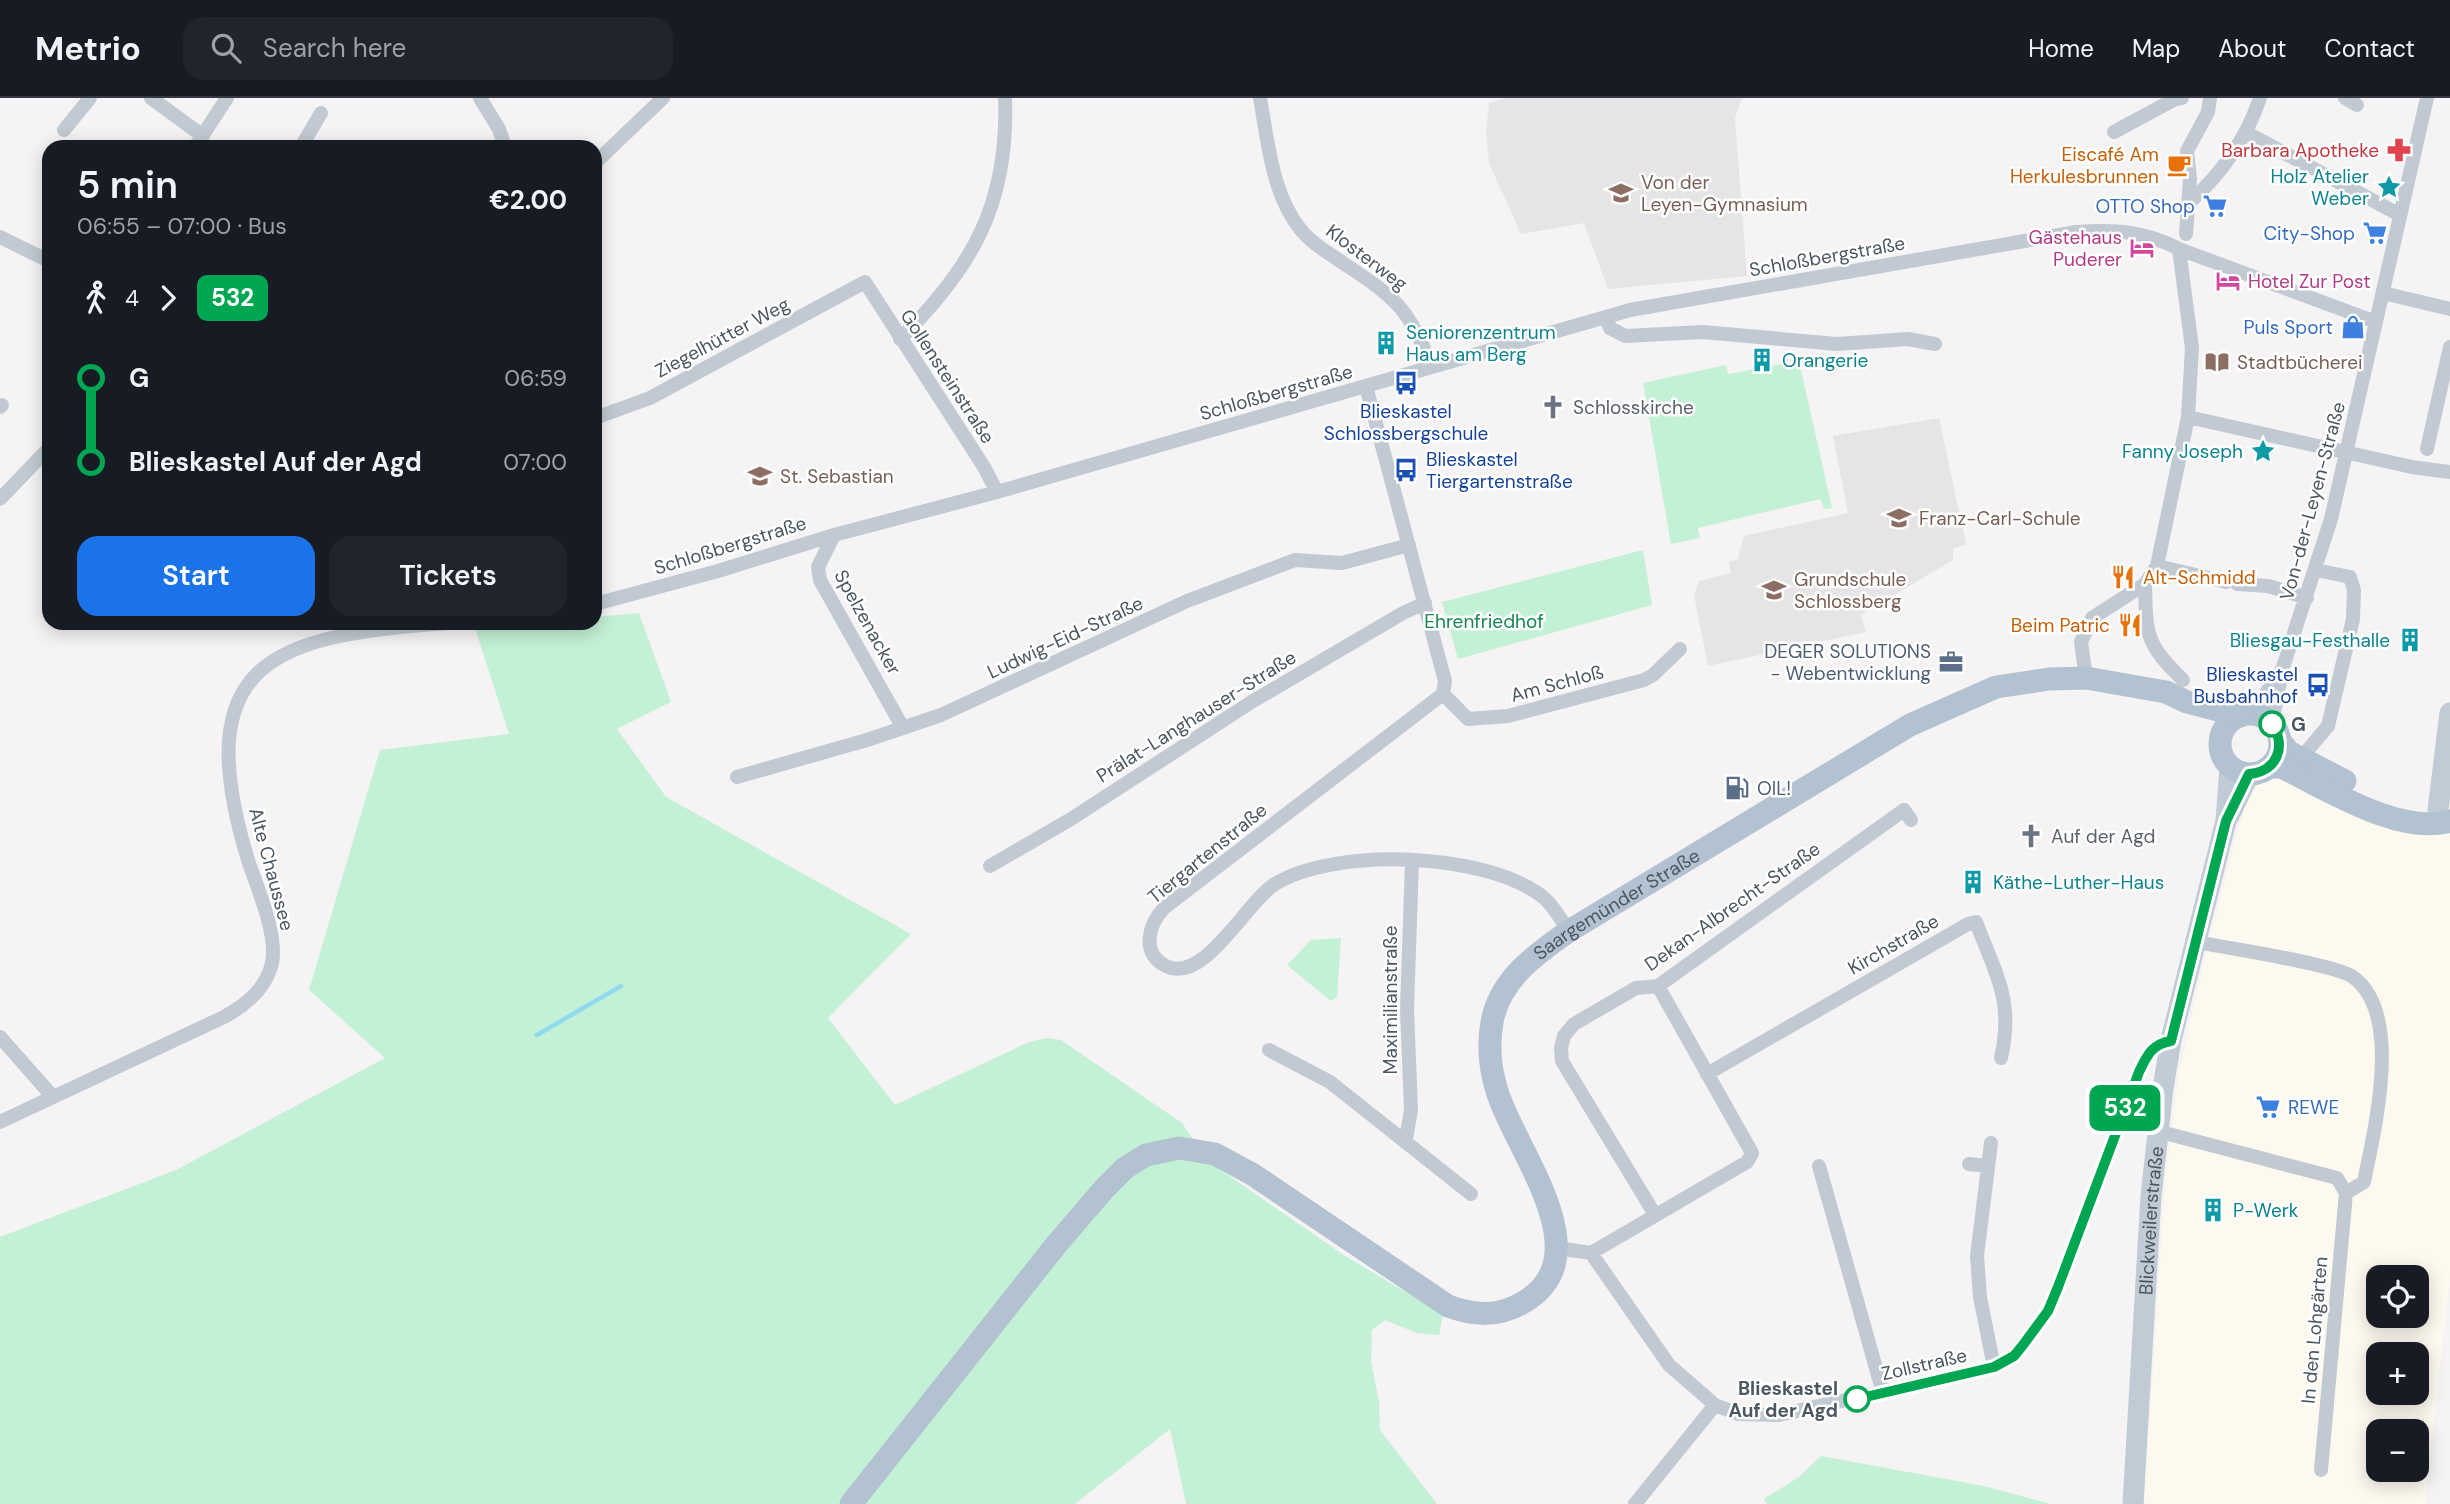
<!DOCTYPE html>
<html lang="en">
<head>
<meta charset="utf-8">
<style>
	:root { --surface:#171b24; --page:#20242c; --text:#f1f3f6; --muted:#9ea1a6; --line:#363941; --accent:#1a73e8 }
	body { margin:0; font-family:"DM Sans",sans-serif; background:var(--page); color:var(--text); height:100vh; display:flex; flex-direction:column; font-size:26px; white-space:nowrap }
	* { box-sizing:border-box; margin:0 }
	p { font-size:23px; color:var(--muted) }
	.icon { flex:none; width:38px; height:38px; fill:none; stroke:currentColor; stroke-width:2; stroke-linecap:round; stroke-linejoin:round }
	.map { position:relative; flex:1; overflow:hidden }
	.panel { position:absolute; left:42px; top:42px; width:560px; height:490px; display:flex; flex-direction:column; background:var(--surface); border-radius:21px; box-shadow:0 4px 18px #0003 }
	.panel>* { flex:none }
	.badge { padding:0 14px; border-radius:10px; font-size:24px; line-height:46px }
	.controls { position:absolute; left:2366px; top:1167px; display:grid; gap:14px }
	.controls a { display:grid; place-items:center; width:63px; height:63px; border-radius:14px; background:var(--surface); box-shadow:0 4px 18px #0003; font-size:35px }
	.map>.badge { position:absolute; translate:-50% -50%; box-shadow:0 0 0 4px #fff }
	.legs { display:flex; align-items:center; gap:10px; height:77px; padding:0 35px; font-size:23px }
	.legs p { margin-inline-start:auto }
	.headline { display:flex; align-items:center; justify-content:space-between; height:119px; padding:0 35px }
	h1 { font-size:38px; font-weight:600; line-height:52px }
	.action { display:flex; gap:14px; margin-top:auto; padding:14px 35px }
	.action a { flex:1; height:80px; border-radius:21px; background:var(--accent); color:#fff; font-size:28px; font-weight:600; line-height:80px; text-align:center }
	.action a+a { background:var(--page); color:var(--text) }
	ul { padding:0 35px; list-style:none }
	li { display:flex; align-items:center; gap:24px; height:84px; font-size:26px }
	li i { display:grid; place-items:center; width:10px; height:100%; margin:0 9px; background:currentColor }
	li i::after { content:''; width:18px; height:18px; margin:-9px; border:5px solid; border-radius:50%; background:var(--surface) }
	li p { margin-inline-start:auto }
	li:first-child i { background:linear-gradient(#0000 50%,currentColor 0) }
	li:last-child i { background:linear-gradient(currentColor 50%,#0000 0) }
	header { display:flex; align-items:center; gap:42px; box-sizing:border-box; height:98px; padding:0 35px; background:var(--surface); border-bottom:2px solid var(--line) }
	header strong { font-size:33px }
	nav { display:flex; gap:38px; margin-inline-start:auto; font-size:24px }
	.search { width:490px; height:63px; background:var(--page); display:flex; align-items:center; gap:18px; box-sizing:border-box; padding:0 24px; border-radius:21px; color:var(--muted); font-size:26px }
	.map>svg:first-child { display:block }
	.commercial { fill:#fdf9ef; fill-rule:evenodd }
	.education { fill:#e6e4e5 }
	.green { fill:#c3f1d5 }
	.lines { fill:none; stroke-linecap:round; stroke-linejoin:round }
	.stream { stroke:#90daee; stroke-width:4.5 }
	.street { stroke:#c1cad2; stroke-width:14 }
	.secondary { stroke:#c1cbd6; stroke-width:21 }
	.primary { stroke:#b3c2d1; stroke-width:23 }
	.line-1-casing { stroke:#fff; stroke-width:16 }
	.line-1 { stroke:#00a651; stroke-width:10 }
	.stop-1-dot { fill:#fff; stroke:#00a651; stroke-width:3.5 }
	.labels { text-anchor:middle; stroke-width:5; stroke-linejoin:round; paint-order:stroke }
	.health-label { font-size:19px; fill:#be3a42; stroke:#fff; text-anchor:end }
	.food-label { font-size:19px; fill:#c56008; stroke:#fff; text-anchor:end }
	.culture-label { font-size:19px; fill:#0d838f; stroke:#fff; text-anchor:start }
	.education-label { font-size:19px; fill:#785e54; stroke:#fff; text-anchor:start }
	.shop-label { font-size:19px; fill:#366cbe; stroke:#fff; text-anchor:end }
	.hotel-label { font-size:19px; fill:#b23c85; stroke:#fff; text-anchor:end }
	.street-label { font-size:19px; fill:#4a5661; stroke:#fff }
	.worship-label { font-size:19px; fill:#5b616d; stroke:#fff; text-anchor:start }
	.transit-label { font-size:19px; fill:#164399; stroke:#fff }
	.park-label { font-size:19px; fill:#17864f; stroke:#fff }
	.service-label { font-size:19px; fill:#4e5e75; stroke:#fff; text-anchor:end }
	.stop-label { font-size:19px; font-weight:bold; fill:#4a5661; stroke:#fff; text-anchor:start }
</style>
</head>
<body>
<header>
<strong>Metrio</strong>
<div class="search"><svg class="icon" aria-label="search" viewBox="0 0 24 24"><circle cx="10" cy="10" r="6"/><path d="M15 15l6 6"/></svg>Search here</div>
<nav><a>Home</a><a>Map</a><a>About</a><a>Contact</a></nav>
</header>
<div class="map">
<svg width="2450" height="1406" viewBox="0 0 2450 1406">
	<rect width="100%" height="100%" fill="#f5f3f3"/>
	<path class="commercial" d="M2273 680 2283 681 2381 725 2450 736V1178L2425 1406H2144L2166 1071 2179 974 2210 838 2247 699 2257 686ZM2378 1180H2417V1218H2378ZM2378 1256H2417V1295H2378ZM2378 1334H2417V1372H2378Z"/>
	<path class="education" d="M1506 0H1742L1735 20 1747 178 1608 191 1584 125 1521 136 1489 65 1486 34 1489 5Z
		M1939 320 1966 447 1953 450V462L1861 517 1866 534 1708 568 1694 497 1699 483 1731 475 1729 464 1738 461 1744 438 1848 415 1833 338Z"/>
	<path class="green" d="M1799 263 1832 410 1824 411 1820 401 1698 430 1700 440 1671 446 1643 285 1726 267 1728 276Z
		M1643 452 1652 507 1458 561 1442 504Z
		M639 515 671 604 617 631 666 699 911 836 828 920 895 1007 1029 944 1047 940 1061 942 1182 1025 1208 1063 1345 1158 1443 1216 1439 1237 1417 1235 1385 1222 1372 1232 1371 1263 1379 1304 1380 1332 1437 1406H1186L1170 1331 1075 1406H0V1139L176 1072 385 960 309 892 380 652 509 636 475 530 529 525H595V519Z
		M1341 840 1337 899 1331 903 1287 867 1311 842Z
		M1821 1358 1984 1388 2051 1406H1767L1764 1401 1799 1379Z"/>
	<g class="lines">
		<path class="stream" d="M537 937 621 888"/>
		<path class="street" d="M151 0 203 38
			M480 0 499 31 505 49
			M1260 0C1268 44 1272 97 1301 132 1312 146 1329 155 1343 165 1393 198 1410 210 1431 268
			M2345 0 2357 7
			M64 32 90 0
			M2114 34 2175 1 2182 0
			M2247 35 2400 117
			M195 49 227 0
			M301 49 321 15
			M595 65 663 0
			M2189 105C2222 75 2246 42 2260 0
			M2186 136 2190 81 2187 53 2208 14 2210 0
			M0 139 49 163
			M2383 195 2450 211
			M1606 219 1610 230 1625 238 1703 234 1837 246 1908 241 1935 246
			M900 241C973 169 1009 105 1005 0
			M1366 288 1445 583 1443 596 1164 810C1148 827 1141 856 1166 868 1204 887 1246 804 1275 786 1335 749 1486 754 1543 799 1553 807 1561 822 1569 833
			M0 309 2 307
			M2188 319 2412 369 2450 374
			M595 320 650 300 865 184 984 369 997 394
			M2427 351 2450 249
			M0 401 49 350
			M834 437 818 469 820 482 903 630
			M2157 468 2226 484
			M2145 486C2146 538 2146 546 2183 582
			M2237 486 2268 488 2307 500
			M595 506 718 473 834 437 997 394 1630 212 2076 134C2114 131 2145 133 2179 151L2376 224
			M2086 580 2081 544 2092 520 2145 486 2157 468 2188 319 2192 250 2179 151
			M1443 596 1468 621 1508 618 1644 582 1653 577 1680 551
			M2252 616 2283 570
			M2272 625 2283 569 2331 421 2427 0
			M2301 660 2328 628 2353 521 2354 492 2350 479 2316 472
			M737 679 867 642 941 617 1187 503 1295 462 1342 465 1409 447
			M990 768 1071 721 1253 603 1403 515 1425 505
			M2197 844C2225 850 2336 866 2353 879 2404 916 2374 1033 2364 1084L2346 1095
			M0 939 53 999
			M1269 952 1330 984 1471 1096
			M1707 976 1968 826 1976 824C1996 877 2014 902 2001 960
			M0 1024 224 919C246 907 266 891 272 865 278 837 257 789 248 762 187 562 274 537 449 525
			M2157 1033 2337 1080 2346 1095 2321 1372
			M1406 1041 1411 1012 1407 911 1412 763
			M1991 1045 1977 1158 1980 1199 1994 1269
			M1969 1066 1988 1068
			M1819 1068 1883 1295
			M1654 1115 1562 963 1561 950 1564 938 1574 926 1636 890 1658 888 1904 712 1911 722
			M1557 1150 1591 1155 1669 1267 1715 1307 1738 1316 1779 1317 1994 1269 2014 1257 2048 1213 2139 974C2147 957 2152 947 2171 942
			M1591 1155 1747 1064 1752 1055 1658 888
			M1635 1406 1715 1307"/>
		<g class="secondary">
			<path d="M2438 712 2450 615"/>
			<path d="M2229 718 2249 676"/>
			<path id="s1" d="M2133 1406 2151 1098 2163 990 2171 942 2226 723 2230 668"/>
		</g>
		<g class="primary">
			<circle cx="2250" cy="646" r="30"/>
			<path d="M2280 643 2289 654 2345 683"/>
			<path d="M2270 669H2281C2327 691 2400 738 2450 723"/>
			<path id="s2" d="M851 1406 1056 1147 1104 1091 1125 1070 1146 1057 1179 1050 1215 1056 1252 1076 1448 1208C1475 1218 1499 1219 1524 1204 1603 1157 1514 1051 1497 993 1490 971 1488 947 1492 924 1500 881 1536 856 1569 833L1910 627 1996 589 2049 581 2086 580 2166 594 2187 604 2240 618"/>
		</g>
	</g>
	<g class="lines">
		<g class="line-1-casing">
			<path id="line-1" d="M1857 1301 1994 1269 2014 1258 2023 1247 2048 1213 2058 1189 2139 974C2147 957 2152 946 2171 943L2226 723 2249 676C2277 674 2287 648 2272 626"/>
		</g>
		<use href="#line-1" class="line-1"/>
	</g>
	<defs>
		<g id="pharmacy-bare" transform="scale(1.89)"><path d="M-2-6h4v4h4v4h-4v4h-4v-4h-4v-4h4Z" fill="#e0444e" stroke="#fff" stroke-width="2.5" paint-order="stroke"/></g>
		<g id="cafe-bare" transform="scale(1.89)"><path d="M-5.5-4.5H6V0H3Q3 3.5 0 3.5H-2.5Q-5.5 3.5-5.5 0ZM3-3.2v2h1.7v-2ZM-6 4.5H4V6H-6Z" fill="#e8710a" stroke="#fff" stroke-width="2.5" paint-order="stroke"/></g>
		<g id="sight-bare" transform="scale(1.89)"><path d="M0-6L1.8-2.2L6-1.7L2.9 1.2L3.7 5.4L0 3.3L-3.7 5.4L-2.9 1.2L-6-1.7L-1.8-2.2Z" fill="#0f9aa8" stroke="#fff" stroke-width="2.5" paint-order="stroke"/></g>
		<g id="school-bare" transform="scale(1.89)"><path d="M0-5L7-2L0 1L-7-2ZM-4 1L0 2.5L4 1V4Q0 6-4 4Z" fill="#8d6e63" stroke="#fff" stroke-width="2.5" paint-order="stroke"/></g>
		<g id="supermarket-bare" transform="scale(1.89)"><path d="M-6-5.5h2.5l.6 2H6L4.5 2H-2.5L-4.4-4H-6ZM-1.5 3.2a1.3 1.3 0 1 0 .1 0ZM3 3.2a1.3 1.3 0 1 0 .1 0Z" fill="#3f7fe0" stroke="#fff" stroke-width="2.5" paint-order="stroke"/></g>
		<g id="hotel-bare" transform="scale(1.89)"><path d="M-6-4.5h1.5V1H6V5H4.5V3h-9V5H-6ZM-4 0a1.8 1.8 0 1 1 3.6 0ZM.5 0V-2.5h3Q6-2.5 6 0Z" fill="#d1479c" stroke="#fff" stroke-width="2.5" paint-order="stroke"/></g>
		<g id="shop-bare" transform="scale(1.89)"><path d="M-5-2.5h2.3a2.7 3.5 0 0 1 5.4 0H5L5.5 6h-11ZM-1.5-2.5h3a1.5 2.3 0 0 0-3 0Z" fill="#3f7fe0" stroke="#fff" stroke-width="2.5" paint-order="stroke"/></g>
		<g id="building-bare" transform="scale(1.89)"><path d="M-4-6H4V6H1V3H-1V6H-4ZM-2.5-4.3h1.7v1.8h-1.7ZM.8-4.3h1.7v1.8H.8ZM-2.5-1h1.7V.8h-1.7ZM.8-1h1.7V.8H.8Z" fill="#0f9aa8" stroke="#fff" stroke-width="2.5" paint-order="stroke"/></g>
		<g id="library-bare" transform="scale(1.89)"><path d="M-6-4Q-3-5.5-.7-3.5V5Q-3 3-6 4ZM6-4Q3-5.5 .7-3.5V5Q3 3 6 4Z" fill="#8d6e63" stroke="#fff" stroke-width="2.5" paint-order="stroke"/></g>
		<g id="bus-bare" transform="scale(1.89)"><path d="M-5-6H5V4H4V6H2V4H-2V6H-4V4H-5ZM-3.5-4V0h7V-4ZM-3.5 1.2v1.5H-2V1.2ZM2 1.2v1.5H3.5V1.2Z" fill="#1a4fb4" stroke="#fff" stroke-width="2.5" paint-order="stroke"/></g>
		<g id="church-bare" transform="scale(1.89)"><path d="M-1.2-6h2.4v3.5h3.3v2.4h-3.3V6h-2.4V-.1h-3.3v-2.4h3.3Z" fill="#6b7280" stroke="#fff" stroke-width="2.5" paint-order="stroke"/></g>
		<g id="restaurant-bare" transform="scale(1.89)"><path d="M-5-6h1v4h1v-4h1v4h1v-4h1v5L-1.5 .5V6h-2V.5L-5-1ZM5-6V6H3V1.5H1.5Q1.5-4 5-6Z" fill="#e8710a" stroke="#fff" stroke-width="2.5" paint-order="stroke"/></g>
		<g id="office-bare" transform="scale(1.89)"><path d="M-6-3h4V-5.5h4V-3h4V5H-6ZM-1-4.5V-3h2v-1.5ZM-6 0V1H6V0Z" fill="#5c6f8a" stroke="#fff" stroke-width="2.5" paint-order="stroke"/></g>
		<g id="fuel-bare" transform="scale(1.89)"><path d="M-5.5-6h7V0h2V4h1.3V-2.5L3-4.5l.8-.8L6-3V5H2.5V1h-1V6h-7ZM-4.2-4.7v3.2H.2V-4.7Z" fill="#5c6f8a" stroke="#fff" stroke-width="2.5" paint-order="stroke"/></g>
	</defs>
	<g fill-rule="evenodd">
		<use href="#pharmacy-bare" x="2399" y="52"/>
		<use href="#cafe-bare" x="2179" y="67"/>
		<use href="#sight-bare" x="2389" y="89"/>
		<use href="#school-bare" x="1621" y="95"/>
		<use href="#supermarket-bare" x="2215" y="108"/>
		<use href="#supermarket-bare" x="2375" y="135"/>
		<use href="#hotel-bare" x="2142" y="150"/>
		<use href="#hotel-bare" x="2228" y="183"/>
		<use href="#shop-bare" x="2353" y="229"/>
		<use href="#building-bare" x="1386" y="245"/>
		<use href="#building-bare" x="1762" y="262"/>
		<use href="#library-bare" x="2217" y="264"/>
		<use href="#bus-bare" x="1406" y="285"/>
		<use href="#church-bare" x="1553" y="309"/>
		<use href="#sight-bare" x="2263" y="353"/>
		<use href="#bus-bare" x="1406" y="372"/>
		<use href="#school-bare" x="760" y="378"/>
		<use href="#school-bare" x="1899" y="420"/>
		<use href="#restaurant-bare" x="2123" y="479"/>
		<use href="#school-bare" x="1774" y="492"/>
		<use href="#restaurant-bare" x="2130" y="527"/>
		<use href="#building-bare" x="2410" y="542"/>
		<use href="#office-bare" x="1951" y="564"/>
		<use href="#bus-bare" x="2318" y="587"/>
		<use href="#fuel-bare" x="1737" y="690"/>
		<use href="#church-bare" x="2031" y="738"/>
		<use href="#building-bare" x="1973" y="784"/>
		<use href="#supermarket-bare" x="2268" y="1009"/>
		<use href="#building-bare" x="2213" y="1112"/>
	</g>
	<g class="stop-1-dot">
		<circle cx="2272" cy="626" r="12"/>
		<circle cx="1857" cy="1301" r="12"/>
	</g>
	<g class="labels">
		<g class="health-label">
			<text x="2379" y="59">Barbara Apotheke</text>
		</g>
		<g class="food-label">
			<text x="2159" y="63">Eiscafé Am<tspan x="2159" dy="22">Herkulesbrunnen</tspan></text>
			<text x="2143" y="486" text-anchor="start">Alt-Schmidd</text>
			<text x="2110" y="534">Beim Patric</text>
		</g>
		<g class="culture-label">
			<text x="2369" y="85" text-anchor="end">Holz Atelier<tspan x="2369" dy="22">Weber</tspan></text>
			<text x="1406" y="241">Seniorenzentrum<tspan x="1406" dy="22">Haus am Berg</tspan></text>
			<text x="1782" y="269">Orangerie</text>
			<text x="2243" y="360" text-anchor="end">Fanny Joseph</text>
			<text x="2390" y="549" text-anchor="end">Bliesgau-Festhalle</text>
			<text x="1993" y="791">Käthe-Luther-Haus</text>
			<text x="2233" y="1119">P-Werk</text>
		</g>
		<g class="education-label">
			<text x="1641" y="91">Von der<tspan x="1641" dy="22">Leyen-Gymnasium</tspan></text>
			<text x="2237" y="271">Stadtbücherei</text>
			<text x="780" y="385">St. Sebastian</text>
			<text x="1919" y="427">Franz-Carl-Schule</text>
			<text x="1794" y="488">Grundschule<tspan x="1794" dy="22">Schlossberg</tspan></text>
		</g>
		<g class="shop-label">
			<text x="2195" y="115">OTTO Shop</text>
			<text x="2355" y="142">City-Shop</text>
			<text x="2333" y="236">Puls Sport</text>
			<text x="2288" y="1016" text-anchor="start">REWE</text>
		</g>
		<g class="hotel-label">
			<text x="2122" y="146">Gästehaus<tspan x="2122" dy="22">Puderer</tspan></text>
			<text x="2248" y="190" text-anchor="start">Hotel Zur Post</text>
		</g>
		<g class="street-label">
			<text transform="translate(1827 158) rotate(-10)" y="7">Schloßbergstraße</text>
			<text transform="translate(1367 159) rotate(37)" y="7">Klosterweg</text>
			<text transform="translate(722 239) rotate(-28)" y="7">Ziegelhütter Weg</text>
			<text transform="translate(948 278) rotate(57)" y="7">Gollensteinstraße</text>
			<text transform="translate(1276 294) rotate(-16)" y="7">Schloßbergstraße</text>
			<text transform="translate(2312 403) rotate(-75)" y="7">Von-der-Leyen-Straße</text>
			<text transform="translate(730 447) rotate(-17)" y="7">Schloßbergstraße</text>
			<text transform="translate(868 524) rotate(61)" y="7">Spelzenacker</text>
			<text transform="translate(1065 539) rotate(-25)" y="7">Ludwig-Eid-Straße</text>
			<text transform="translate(1557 585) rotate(-15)" y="7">Am Schloß</text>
			<text transform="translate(1196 618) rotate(-32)" y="7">Prälat-Langhauser-Straße</text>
			<text transform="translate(1207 755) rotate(-39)" y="7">Tiergartenstraße</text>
			<text transform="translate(272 771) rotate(75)" y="7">Alte Chaussee</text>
			<text dy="7" stroke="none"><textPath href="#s2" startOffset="1368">Saargemünder Straße</textPath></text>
			<text transform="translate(1732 808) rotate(-35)" y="7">Dekan-Albrecht-Straße</text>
			<text transform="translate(1893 846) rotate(-30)" y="7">Kirchstraße</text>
			<text transform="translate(1390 902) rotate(-90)" y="7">Maximilianstraße</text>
			<text dy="7" stroke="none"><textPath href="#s1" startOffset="284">Blickweilerstraße</textPath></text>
			<text transform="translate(2314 1232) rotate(-85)" y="7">In den Lohgärten</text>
			<text transform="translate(1924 1266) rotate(-13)" y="7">Zollstraße</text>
		</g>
		<g class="worship-label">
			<text x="1573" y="316">Schlosskirche</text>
			<text x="2051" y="745">Auf der Agd</text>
		</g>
		<g class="transit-label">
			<text x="1406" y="320">Blieskastel<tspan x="1406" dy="22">Schlossbergschule</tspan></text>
			<text x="1426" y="368" text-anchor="start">Blieskastel<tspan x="1426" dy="22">Tiergartenstraße</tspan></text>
			<text x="2298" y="583" text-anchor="end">Blieskastel<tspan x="2298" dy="22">Busbahnhof</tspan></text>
		</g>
		<g class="park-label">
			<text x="1484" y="530">Ehrenfriedhof</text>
		</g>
		<g class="service-label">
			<text x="1931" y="560">DEGER SOLUTIONS<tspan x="1931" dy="22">- Webentwicklung</tspan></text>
			<text x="1757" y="697" text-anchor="start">OIL!</text>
		</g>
		<g class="stop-label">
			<text x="2291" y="633">G</text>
			<text x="1838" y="1297" text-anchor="end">Blieskastel<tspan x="1838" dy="22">Auf der Agd</tspan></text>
		</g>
	</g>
</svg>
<div class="controls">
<a><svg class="icon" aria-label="locate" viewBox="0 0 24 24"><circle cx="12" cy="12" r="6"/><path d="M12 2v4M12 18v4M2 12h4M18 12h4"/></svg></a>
<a>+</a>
<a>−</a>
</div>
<b class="badge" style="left:2125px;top:1010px;background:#00a651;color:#fff">532</b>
<section class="panel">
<div class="headline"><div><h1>5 min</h1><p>06:55 – 07:00 · Bus</p></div><b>€2.00</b></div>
<div class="legs"><svg class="icon" aria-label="walk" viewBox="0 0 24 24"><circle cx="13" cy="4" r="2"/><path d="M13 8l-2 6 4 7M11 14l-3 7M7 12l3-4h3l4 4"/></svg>4<svg class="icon" aria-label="forward" viewBox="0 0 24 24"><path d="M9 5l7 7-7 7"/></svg><b class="badge" style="background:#00a651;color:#fff">532</b></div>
<ul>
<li><i style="color:#00a651"></i><b>G</b><p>06:59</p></li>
<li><i style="color:#00a651"></i><b>Blieskastel Auf der Agd</b><p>07:00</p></li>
</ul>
<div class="action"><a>Start</a><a>Tickets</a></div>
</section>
</div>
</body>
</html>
